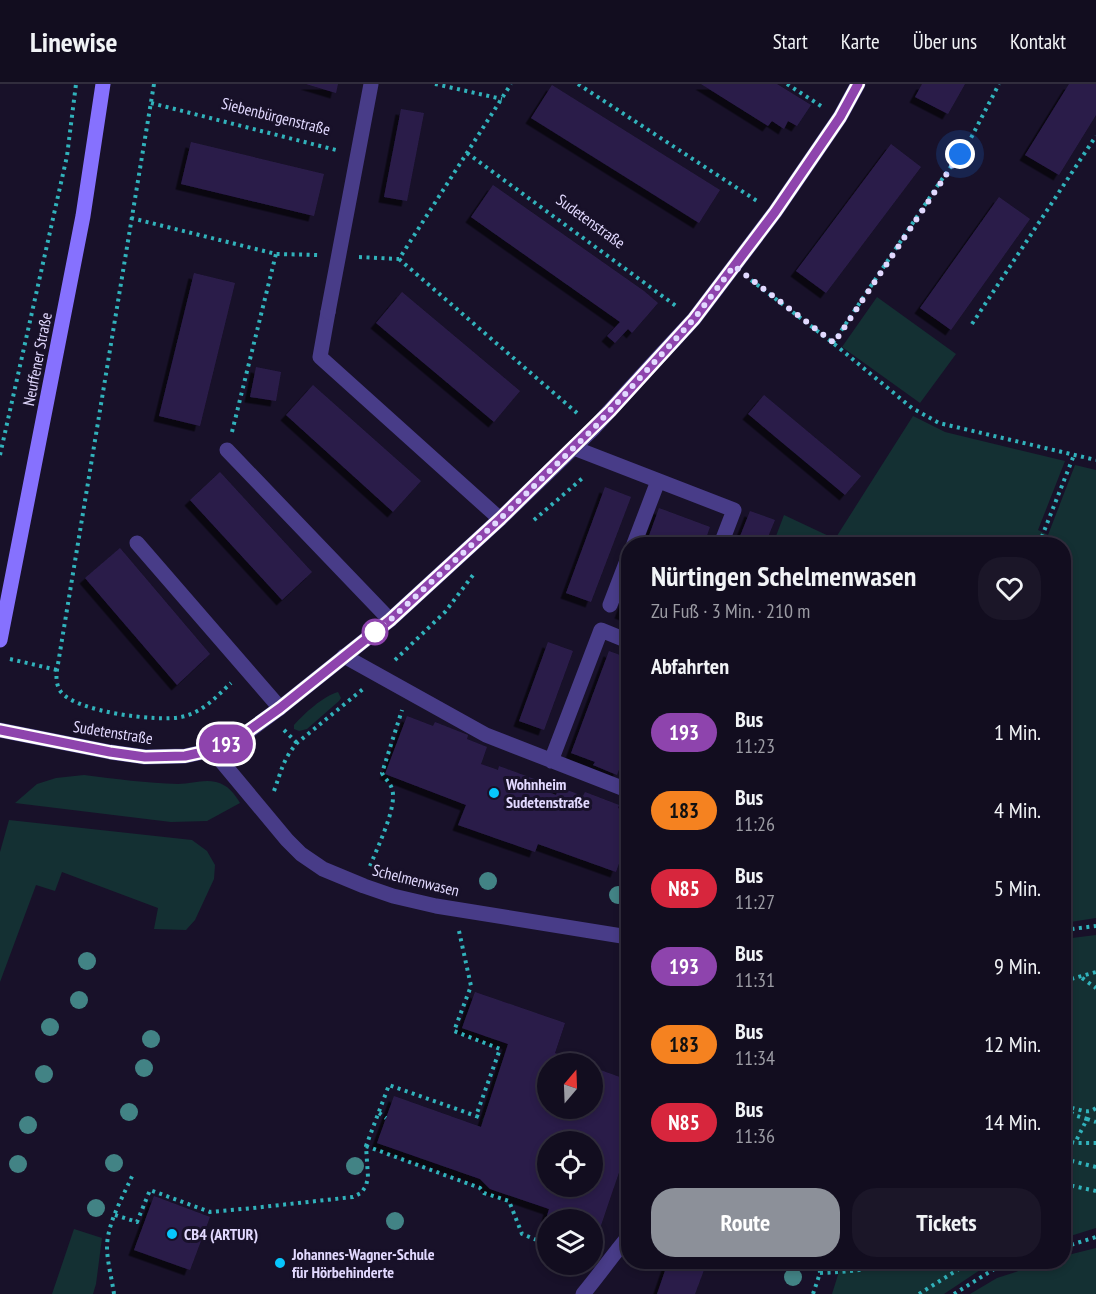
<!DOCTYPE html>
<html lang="de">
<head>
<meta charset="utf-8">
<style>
	:root { --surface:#120d1f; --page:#1b1628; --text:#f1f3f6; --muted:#9c9ca4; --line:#312d3d; --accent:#8c9099 }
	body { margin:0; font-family:"PT Sans Narrow",sans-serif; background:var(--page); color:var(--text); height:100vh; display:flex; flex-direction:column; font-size:22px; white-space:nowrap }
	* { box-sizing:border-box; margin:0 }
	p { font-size:20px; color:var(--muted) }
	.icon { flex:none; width:33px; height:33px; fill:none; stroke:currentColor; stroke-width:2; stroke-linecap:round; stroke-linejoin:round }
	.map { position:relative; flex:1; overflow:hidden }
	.side { position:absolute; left:621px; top:453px; width:450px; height:732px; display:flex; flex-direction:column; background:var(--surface); border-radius:24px; box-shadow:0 3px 9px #0003,0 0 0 2px var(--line) }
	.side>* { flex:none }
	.badge { padding:0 12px; border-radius:20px; font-size:21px; line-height:39px }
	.needle { width:39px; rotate:19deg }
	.controls { position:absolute; left:537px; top:969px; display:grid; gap:12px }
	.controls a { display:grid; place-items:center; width:66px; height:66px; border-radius:50%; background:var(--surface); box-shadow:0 3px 9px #0003,0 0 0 2px var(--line); font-size:30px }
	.you { position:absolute; width:30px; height:30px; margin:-15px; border:4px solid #fff; border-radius:50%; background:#1a73e8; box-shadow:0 0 0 9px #1a73e833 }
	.map>.badge { position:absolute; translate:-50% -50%; box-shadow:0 0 0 3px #fff }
	h2 { padding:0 30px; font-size:22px; line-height:54px }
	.round { display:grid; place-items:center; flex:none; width:63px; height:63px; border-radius:24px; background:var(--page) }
	.headline { display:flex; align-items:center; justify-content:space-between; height:102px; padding:0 30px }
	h1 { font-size:28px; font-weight:600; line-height:45px }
	.button { display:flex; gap:12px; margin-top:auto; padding:12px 30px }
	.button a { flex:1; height:69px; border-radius:24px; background:var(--accent); color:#fff; font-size:24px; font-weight:600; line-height:69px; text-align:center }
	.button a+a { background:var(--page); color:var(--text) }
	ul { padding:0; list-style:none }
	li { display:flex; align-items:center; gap:18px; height:78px; padding:0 30px }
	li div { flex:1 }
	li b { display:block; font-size:22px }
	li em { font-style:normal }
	li .badge { min-width:66px; font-weight:700; text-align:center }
	header { display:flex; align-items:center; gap:36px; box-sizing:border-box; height:84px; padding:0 30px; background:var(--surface); border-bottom:2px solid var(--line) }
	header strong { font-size:28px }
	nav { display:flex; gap:33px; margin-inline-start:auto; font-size:21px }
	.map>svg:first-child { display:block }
	.green { fill:#143033 }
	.building { fill:#2b1d4a; fill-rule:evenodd; filter:url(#shadow) }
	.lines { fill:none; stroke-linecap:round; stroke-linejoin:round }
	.path { stroke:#31b2bb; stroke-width:4; stroke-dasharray:3 4.5; stroke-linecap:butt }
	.lane { stroke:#483c88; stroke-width:15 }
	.street { stroke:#483c88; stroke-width:15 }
	.secondary { stroke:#8671fe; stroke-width:15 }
	.tree { fill:#428385 }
	.line-casing { stroke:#fff; stroke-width:14 }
	.line { stroke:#8e44ad; stroke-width:9 }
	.walk { stroke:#e2d9ff; stroke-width:6; stroke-dasharray:0 10.8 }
	.stop-dot { fill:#fff; stroke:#8e44ad; stroke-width:3 }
	.poi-dot { fill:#07c6fd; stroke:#181129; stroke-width:2 }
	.labels { text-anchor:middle; stroke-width:6; stroke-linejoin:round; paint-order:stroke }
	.street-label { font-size:16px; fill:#e2d9ff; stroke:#181129 }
	.poi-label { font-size:16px; font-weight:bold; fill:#e2d9ff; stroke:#181129; text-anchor:start }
</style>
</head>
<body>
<header>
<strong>Linewise</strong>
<nav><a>Start</a><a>Karte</a><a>Über uns</a><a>Kontakt</a></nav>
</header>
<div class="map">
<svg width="1096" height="1210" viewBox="0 0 1096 1210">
	<defs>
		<filter id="shadow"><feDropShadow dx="-5.5" dy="5.5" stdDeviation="0" flood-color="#0009"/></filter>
	</defs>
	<rect width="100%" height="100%" fill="#181129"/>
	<path class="green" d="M877 213 956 270 920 319 842 263Z
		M913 332 945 348 1065 377 1038 446 1048 451 1075 381 1096 386V834L1064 839V460H773L784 431 835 455Z
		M338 608 341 614 339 617 307 645 299 647 294 645V641C305 629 322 613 338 608Z
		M84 691C115 695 147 699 178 700 191 700 203 695 216 698 228 701 234 709 240 719L207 737 171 738 15 719 37 700 56 694Z
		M9 736 192 756 207 767 215 781 214 795 195 836 186 846 154 845 158 824 62 788 55 807 36 801 0 898V768Z
		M1096 851V1144L1064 1154V855Z
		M74 1145 102 1154 96 1200 93 1210H52Z
		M1096 1164V1210H970L997 1194 1046 1178H1064V1172Z
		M842 1178H992L944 1210H832Z"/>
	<path class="building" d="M306 0H338L336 9Z
		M701 0H777L811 21 797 42 788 37 784 45 772 37 768 42Z
		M922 0H965L948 30 915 13Z
		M1069 0H1096V31L1059 91 1025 71Z
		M552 1 720 106 699 139 531 34Z
		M401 25 424 29 407 117 384 113Z
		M191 58 324 90 314 132 181 100Z
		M891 60 921 83 826 209 796 187Z
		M493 101 644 207 658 219 632 249 628 245 615 259 607 252 620 238 471 133Z
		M999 113 1030 135 951 246 920 224Z
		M194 189 235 199 200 342 159 332Z
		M402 208 520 307 494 338 376 239Z
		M256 283 281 288 276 317 250 313Z
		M313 301 421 397 393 428 286 331Z
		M764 311 861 392 845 411 748 330Z
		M220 388 312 488 282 516 190 416Z
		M605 403 631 413 591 518 566 509Z
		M659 424 710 443 704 460H646Z
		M750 427 775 436 765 460H737Z
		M120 464 210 570 177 601 85 494Z
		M628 507V532L620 529Z
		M548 558 573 567 544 646 519 637Z
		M609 567 628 574V660L617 691 593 681 595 678 571 669Z
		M407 632 433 642 435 638 468 651 467 655 487 663 481 680 498 686 499 682 542 698 540 705 556 711 559 703 583 712 585 708 619 721 618 724 628 728V753L616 788 538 760 535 768 458 741 466 721 385 690Z
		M475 908 565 939 555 969 582 980H548V1024H592V983L628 996V1062L599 1147 592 1145V1136H548V1148L543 1146 549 1125 490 1105 480 1095 377 1059 394 1012 481 1043 508 960 462 944ZM548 1058H592V1102H548Z
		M154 1112 210 1133 190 1186 134 1166Z
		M668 1178H707L695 1210H657Z"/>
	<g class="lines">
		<path class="path" d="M154 0 57 586C56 593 56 601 61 608 77 628 157 638 181 633 202 629 216 613 231 599
			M435 0 502 15
			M578 0 757 117
			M787 0 821 22
			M151 19 336 66
			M467 69 676 222
			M131 134 276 170 318 171
			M359 173 399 175 511 0
			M399 175 577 329
			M751 196 833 259 912 324 939 339 1096 376
			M972 240 1096 52
			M833 259 938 101 971 54 999 0
			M232 348 276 170
			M0 371 67 72 76 0
			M534 436 585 392
			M1039 460 1074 371
			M10 575 57 586
			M395 576 445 528 473 491
			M284 646 297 659
			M274 707C281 688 283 675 297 659L363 605
			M370 782C377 764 398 722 392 705 390 698 385 695 382 689L402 626
			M1064 846 1096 842
			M459 847 471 902 454 947 500 965 476 1032 483 1035
			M1082 894 1096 904
			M1064 897 1096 888
			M1064 1025 1077 1032 1087 1035 1075 1059
			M1064 1025C1075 1020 1085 1033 1096 1024
			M379 1029 386 1034
			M1087 1035 1096 1038
			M1064 1056 1075 1059H1096
			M366 1062 480 1104 484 1109 509 1117 522 1150 537 1156 548 1152
			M1064 1075 1096 1083
			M1064 1100 1096 1107
			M115 1131 137 1138 150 1106 210 1128 253 1124 353 1113 361 1109 366 1102 368 1093 366 1062 389 1001 476 1032
			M1064 1163 1096 1153
			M820 1189C844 1188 867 1187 889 1178
			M114 1210C112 1195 107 1178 107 1162 108 1137 123 1113 133 1090
			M813 1210 820 1189 819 1178
			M919 1210 970 1178
			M954 1210 999 1182 1014 1178"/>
		<path class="lane" d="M328 228 320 273 500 435
			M574 364 734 426 721 460
			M227 366 390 536
			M137 459 280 624
			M634 460 658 397
			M610 521 628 474
			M344 572 486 651 627 706 628 702
			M551 677 601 546 628 557
			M583 1210C599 1191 612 1172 628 1153"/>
		<path class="street" d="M328 228 371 0
			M0 646 110 668 145 673 185 672 212 666 238 655 280 624 390 536 500 435 594 344 656 276 694 235 775 128 840 33 858 0
			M212 666 287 756 301 770 323 785 364 802 393 812 436 822 628 853"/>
		<path class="secondary" d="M0 556 83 132 103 0"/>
	</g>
	<g class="tree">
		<circle cx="488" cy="797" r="9"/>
		<circle cx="618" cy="811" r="9"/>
		<circle cx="87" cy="877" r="9"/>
		<circle cx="79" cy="916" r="9"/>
		<circle cx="50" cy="943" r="9"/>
		<circle cx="151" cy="955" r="9"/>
		<circle cx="144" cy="984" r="9"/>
		<circle cx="44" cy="990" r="9"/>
		<circle cx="129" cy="1028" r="9"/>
		<circle cx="28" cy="1041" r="9"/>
		<circle cx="114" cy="1079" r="9"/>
		<circle cx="18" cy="1080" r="9"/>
		<circle cx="355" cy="1082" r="9"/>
		<circle cx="96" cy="1124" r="9"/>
		<circle cx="395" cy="1137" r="9"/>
		<circle cx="793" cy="1193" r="9"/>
	</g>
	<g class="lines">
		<g class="line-casing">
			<path id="line" d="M0 646 110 668 145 673 185 672 212 666 237 655 280 624 390 536 500 435 610 327 694 235 775 128 840 33 858 0"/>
		</g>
		<use href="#line" class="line"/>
		<path class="walk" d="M375 548 390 536 500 435 594 344 694 235 734 182 834 259 960 70"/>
	</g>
	<circle class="stop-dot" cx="375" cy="548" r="12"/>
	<g class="poi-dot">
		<circle cx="494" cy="709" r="6"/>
		<circle cx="172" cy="1150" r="6"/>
		<circle cx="280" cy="1179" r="6"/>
	</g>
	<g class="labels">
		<g class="street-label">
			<text transform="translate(276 32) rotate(14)" y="6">Siebenbürgenstraße</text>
			<text transform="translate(591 137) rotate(36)" y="6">Sudetenstraße</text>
			<text transform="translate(37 275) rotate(-79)" y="6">Neuffener Straße</text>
			<text transform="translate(113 648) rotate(9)" y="6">Sudetenstraße</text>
			<text transform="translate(416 796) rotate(14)" y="6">Schelmenwasen</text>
		</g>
		<g class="poi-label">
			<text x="506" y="706">Wohnheim<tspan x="506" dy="18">Sudetenstraße</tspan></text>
			<text x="184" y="1156">CB4 (ARTUR)</text>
			<text x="292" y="1176">Johannes-Wagner-Schule<tspan x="292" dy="18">für Hörbehinderte</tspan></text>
		</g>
	</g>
</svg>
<div class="controls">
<a><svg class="needle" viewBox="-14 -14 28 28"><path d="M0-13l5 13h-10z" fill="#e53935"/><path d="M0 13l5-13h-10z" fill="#9c9ca4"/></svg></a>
<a><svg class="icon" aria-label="locate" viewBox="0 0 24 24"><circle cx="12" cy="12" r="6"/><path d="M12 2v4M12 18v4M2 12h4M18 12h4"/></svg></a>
<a><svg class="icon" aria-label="layers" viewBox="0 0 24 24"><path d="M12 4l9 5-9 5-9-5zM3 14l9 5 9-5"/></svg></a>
</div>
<div class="you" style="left:960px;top:70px"></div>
<b class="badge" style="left:226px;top:660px;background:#8e44ad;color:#fff">193</b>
<section class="side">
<div class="headline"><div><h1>Nürtingen Schelmenwasen</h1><p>Zu Fuß · 3 Min. · 210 m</p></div><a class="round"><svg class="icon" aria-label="heart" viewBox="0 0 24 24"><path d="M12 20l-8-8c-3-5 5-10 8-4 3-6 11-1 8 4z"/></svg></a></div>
<h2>Abfahrten</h2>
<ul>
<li><span class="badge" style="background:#8e44ad;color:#fff">193</span><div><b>Bus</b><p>11:23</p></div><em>1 Min.</em></li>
<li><span class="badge" style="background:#f58220;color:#111">183</span><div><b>Bus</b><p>11:26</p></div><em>4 Min.</em></li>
<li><span class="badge" style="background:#d7263d;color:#fff">N85</span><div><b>Bus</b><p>11:27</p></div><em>5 Min.</em></li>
<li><span class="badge" style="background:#8e44ad;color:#fff">193</span><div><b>Bus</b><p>11:31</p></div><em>9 Min.</em></li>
<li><span class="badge" style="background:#f58220;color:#111">183</span><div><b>Bus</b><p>11:34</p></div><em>12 Min.</em></li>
<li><span class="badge" style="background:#d7263d;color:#fff">N85</span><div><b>Bus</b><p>11:36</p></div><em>14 Min.</em></li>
</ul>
<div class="button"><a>Route</a><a>Tickets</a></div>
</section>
</div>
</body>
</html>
